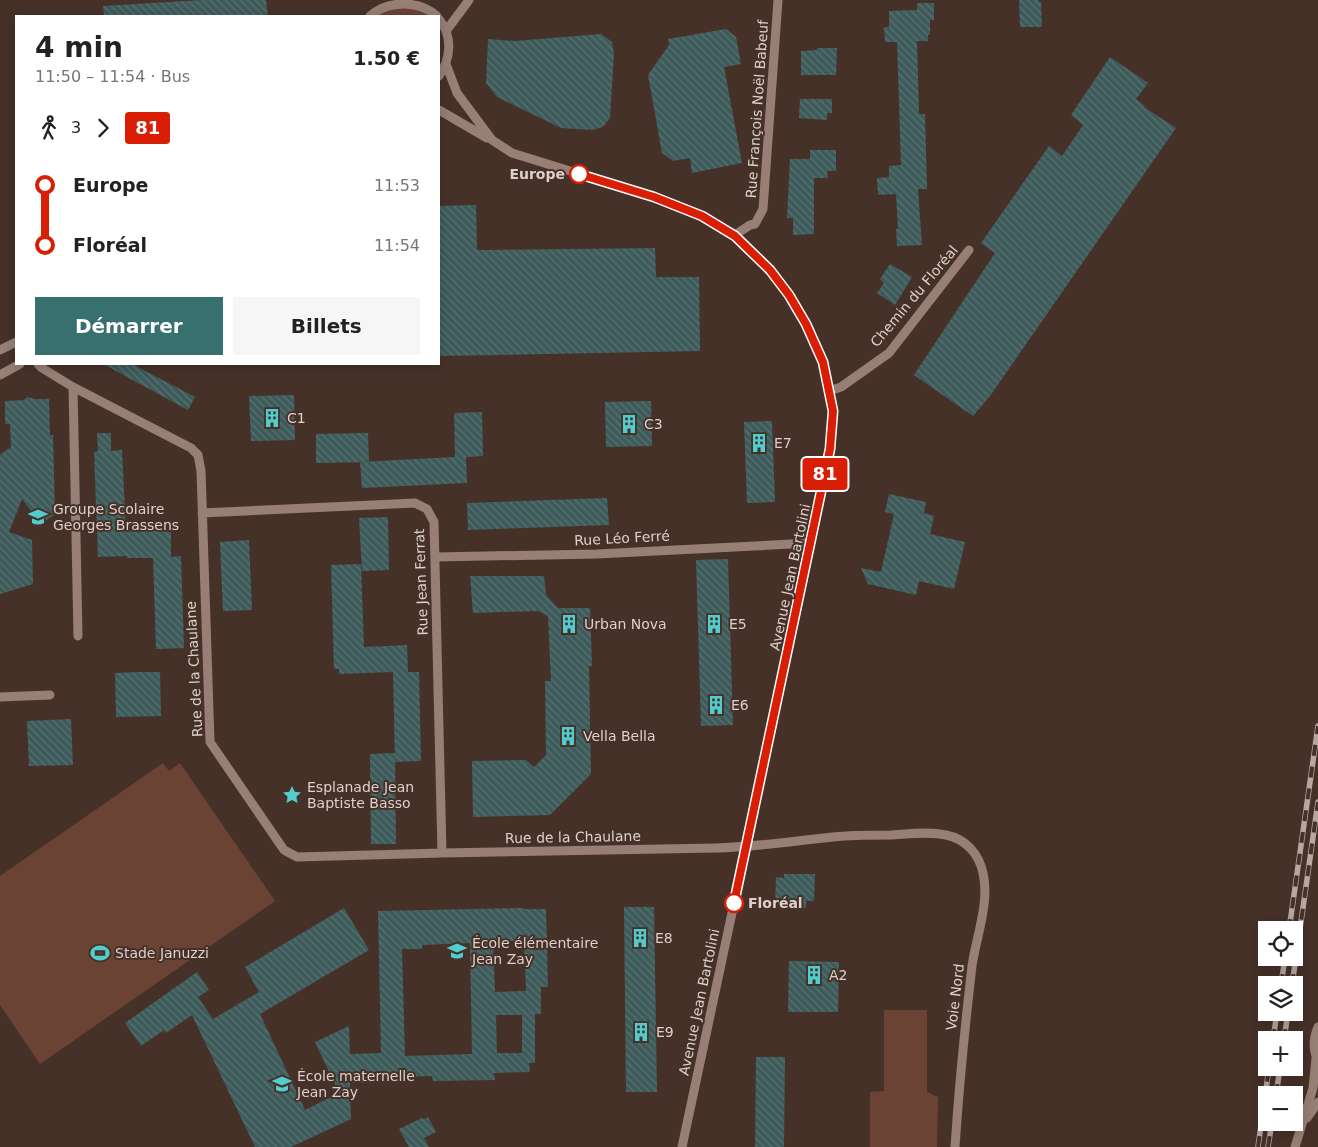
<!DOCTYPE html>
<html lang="fr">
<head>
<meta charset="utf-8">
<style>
	:root { --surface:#fff; --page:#f6f6f6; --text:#222; --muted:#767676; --accent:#386f6f }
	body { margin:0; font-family:"DejaVu Sans",sans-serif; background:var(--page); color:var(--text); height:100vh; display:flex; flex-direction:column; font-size:19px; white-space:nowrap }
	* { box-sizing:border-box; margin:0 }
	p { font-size:16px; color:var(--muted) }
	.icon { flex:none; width:28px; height:28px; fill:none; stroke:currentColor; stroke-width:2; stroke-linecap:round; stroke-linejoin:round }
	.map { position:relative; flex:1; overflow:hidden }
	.side { position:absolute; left:15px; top:15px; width:425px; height:350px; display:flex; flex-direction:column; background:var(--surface); border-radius:0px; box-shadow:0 2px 12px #0003 }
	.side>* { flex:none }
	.badge { padding:0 10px; border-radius:4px; font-size:18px; line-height:32px }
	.buttons { position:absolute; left:1258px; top:921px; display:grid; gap:10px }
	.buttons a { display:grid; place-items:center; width:45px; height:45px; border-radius:0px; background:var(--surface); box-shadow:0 2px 12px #0003; font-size:25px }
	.map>.badge { position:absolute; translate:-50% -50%; box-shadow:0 0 0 2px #fff }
	.legs { display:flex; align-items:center; gap:8px; height:55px; padding:0 20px; font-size:16px }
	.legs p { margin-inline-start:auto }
	.headline { display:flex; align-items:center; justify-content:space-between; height:85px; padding:0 20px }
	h1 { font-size:28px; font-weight:600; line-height:38px }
	.primary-button { display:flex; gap:10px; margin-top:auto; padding:10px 20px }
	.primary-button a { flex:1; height:58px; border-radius:0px; background:var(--accent); color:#fff; font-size:20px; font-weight:600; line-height:58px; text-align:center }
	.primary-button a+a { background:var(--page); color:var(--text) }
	ul { padding:0 20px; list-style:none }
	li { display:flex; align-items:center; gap:18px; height:60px; font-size:19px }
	li i { display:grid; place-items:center; width:8px; height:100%; margin:0 6px; background:currentColor }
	li i::after { content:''; width:12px; height:12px; margin:-6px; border:4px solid; border-radius:50%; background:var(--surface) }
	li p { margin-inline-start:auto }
	li:first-child i { background:linear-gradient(#0000 50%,currentColor 0) }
	li:last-child i { background:linear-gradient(currentColor 50%,#0000 0) }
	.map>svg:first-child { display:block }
	.green { fill:#6b4334 }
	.building { fill:url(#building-back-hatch); fill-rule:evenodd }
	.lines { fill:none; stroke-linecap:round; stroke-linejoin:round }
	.minor { stroke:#987f76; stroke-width:9 }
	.rail-casing { stroke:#b7a7a1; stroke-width:5.5 }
	.rail { stroke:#463129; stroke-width:4; stroke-dasharray:11; stroke-linecap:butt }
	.line-1-casing { stroke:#fff; stroke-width:11 }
	.line-1 { stroke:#d81e05; stroke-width:8 }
	.stop-1-dot { fill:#fff; stroke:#d81e05; stroke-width:2.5 }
	.labels { text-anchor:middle; stroke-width:4; stroke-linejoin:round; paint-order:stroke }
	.street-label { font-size:14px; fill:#ded0cb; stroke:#463129 }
	.stop-label { font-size:14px; font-weight:bold; fill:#ded0cb; stroke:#463129; text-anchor:end }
	.poi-label { font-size:14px; fill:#ded0cb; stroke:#463129; text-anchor:start }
</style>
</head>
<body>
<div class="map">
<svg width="1318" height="1147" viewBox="0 0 1318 1147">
	<defs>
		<pattern id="building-back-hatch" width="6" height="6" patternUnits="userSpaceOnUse" patternTransform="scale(1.25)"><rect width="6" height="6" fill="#3e5b5b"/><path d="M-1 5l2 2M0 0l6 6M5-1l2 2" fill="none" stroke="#597271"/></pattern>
	</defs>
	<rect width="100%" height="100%" fill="#463129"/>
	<path class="green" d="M393 2 437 16H370Z
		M163 763 169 771 180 763 275 901 40 1064 0 1005V876Z
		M884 1010H927V1092L938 1097 937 1147H870V1092L884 1091Z"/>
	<path class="building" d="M202 0H266L268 16H104L103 6Z
		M1019 0H1039V2H1041L1042 27H1020Z
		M917 3H934V20H930V35H928V41H917L919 114H925L927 189H918L922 245 897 246 896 229H898L896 194 878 195 877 178 889 177V166L901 165 897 42H885L884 27H889V11L917 10Z
		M726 29 736 37 741 64 724 67 742 163 692 173 690 158 673 161 662 153 648 75 669 45 668 39Z
		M601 34 612 42 614 54 610 118 603 127 592 130 561 128 497 97 486 83 488 39 515 41Z
		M817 48H837L836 75H801V51L817 50Z
		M1110 57 1148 83 1136 99 1145 106 1144 107 1176 128 990 396 973 416 914 375 995 253 981 243 1049 146 1062 156 1083 125 1071 115Z
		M800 99H832V113H827V120L799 118Z
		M810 150H836V171H827L828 178H814V234L793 235V218H787L790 159H810Z
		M476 205 477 250 655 248 656 277H699L700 351 439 356V206Z
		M890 264 912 277 895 305 877 293 884 283 880 279Z
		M103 364H132L195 397 188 410Z
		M294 395 295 440 251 441 249 396Z
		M27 397 35 399H49L50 435H53L55 514 41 524 22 499 9 532 32 540 33 584 0 594V455L11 447 10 424H5V401L24 400Z
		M651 401 652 446 606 447 605 402Z
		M482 412 483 456 466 457 467 483 362 488 360 462 455 457 454 413Z
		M772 421 775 502 747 503 744 422Z
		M97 433H111V451L122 450 126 531 171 530V557L181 556 184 648 156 649 153 558H127V556L98 557 94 452 98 451Z
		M368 433 369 462 316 463V434Z
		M889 494 926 502 924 513 934 516 930 534 965 542 954 589 919 581 916 595 868 584 861 568 881 572 894 514 885 512Z
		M607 498 609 525 468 530 467 503Z
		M388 517 389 570 362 571 359 518Z
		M249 540 252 610 223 611 220 542Z
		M728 559 733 725 701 726 696 560Z
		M361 564 364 647 407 645 408 672H419L421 761 395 762 393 672 339 674V669H334L331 565Z
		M470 576H544L546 595 558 608H590L592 666H589L591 774 550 815 473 817 472 761 526 760 534 767 546 755 545 681H551L548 616 538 611 473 613Z
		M139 672H160L161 716 116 717 115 673Z
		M71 719 73 765 29 766 27 721Z
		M395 753 396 844H371L370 754Z
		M784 874H815L814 901H806V908L782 907 783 905H775L776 877 784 878Z
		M624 907H654L657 1092H626Z
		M344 908 369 950 260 1014 305 1110 339 1093 315 1042 349 1026 350 1054 381 1053 378 911 524 908V909H546L548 987H541V1014H535V1063H529L530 1072 494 1073 495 1080 433 1081 432 1076 405 1077V1081L350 1083 351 1119 291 1147H255L192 1015 166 1033 164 1030 141 1046 125 1023 197 972 209 990 198 997 213 1019 259 992 245 967ZM493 941H524L526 991 495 992ZM470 943 472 1054 405 1056 402 949H422V945ZM496 1015H522V1053H497Z
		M789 961 839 962 838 1012H788Z
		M756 1057H785L784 1147H755Z
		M428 1117 436 1132 424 1138 429 1147H409L399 1129 422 1118 424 1119Z"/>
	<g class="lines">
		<path class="minor" d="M370 16C388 0 419 0 437 16
			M439 19C453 36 451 59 439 76
			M446 31 469 0
			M446 64 457 93 492 140 512 153 654 197 702 216 735 235 770 270 789 295 806 324 823 362 833 411 830 449 811 543 682 1147
			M439 110 487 138
			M735 235 750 225 755 224 763 209 778 0
			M0 350 16 342
			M38 364 42 368 73 387 191 448 198 455 201 471 210 742 284 850 297 857 442 853 716 848C755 847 794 841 833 837 852 835 871 835 890 835 908 834 928 831 946 835 966 839 979 854 983 873 990 903 976 937 972 966 965 1026 959 1087 955 1147
			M0 375 20 364
			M73 387 78 636
			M829 391 841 387 889 353 969 250
			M202 513 415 503 427 509 434 522 442 853
			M435 557 597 554 811 543
			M0 697 50 695
			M1318 1027C1313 1039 1312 1049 1318 1060
			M1307 1118 1318 1102
			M1295 1147 1313 1088 1316 1058"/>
		<g class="rail-casing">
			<path id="rail" d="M1289 930 1318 726
				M1281 985 1285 958
				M1292 985 1318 802
				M1273 1040 1277 1012
				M1284 1040 1288 1012
				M1276 1095 1280 1068
				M1258 1147 1269 1068
				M1268 1147 1272 1122"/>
		</g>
		<use href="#rail" class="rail"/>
	</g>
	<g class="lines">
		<g class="line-1-casing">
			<path id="line-1" d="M579 174 654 197 702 216 735 236 770 270 789 295 806 324 823 362 833 411 830 449 734 903"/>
		</g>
		<use href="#line-1" class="line-1"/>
	</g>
	<defs>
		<g id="building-bare" transform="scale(1.5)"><path d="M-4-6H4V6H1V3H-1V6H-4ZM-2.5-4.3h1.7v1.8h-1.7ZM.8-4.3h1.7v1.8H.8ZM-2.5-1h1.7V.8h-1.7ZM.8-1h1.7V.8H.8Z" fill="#52cdce" stroke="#463129" stroke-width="2.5" paint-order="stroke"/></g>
		<g id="school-bare" transform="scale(1.5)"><path d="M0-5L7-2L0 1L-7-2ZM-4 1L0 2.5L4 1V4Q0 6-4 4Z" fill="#52cdce" stroke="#463129" stroke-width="2.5" paint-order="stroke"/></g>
		<g id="sight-bare" transform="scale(1.5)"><path d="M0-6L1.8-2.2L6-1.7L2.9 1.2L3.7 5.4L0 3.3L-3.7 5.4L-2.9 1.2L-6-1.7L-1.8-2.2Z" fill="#52cdce" stroke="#463129" stroke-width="2.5" paint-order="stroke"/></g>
		<g id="stadium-bare" transform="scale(1.5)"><path d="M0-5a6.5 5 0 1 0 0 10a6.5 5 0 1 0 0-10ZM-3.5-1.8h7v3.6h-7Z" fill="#52cdce" stroke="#463129" stroke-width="2.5" paint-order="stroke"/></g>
	</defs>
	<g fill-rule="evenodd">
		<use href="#building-bare" x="272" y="418"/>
		<use href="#building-bare" x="629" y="424"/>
		<use href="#building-bare" x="759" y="443"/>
		<use href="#school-bare" x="38" y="517"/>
		<use href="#building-bare" x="569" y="624"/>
		<use href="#building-bare" x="714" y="624"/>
		<use href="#building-bare" x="716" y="705"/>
		<use href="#building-bare" x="568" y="736"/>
		<use href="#sight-bare" x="292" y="795"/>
		<use href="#building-bare" x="640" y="938"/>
		<use href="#school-bare" x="457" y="951"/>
		<use href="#stadium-bare" x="100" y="953"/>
		<use href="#building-bare" x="814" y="975"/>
		<use href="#building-bare" x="641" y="1032"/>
		<use href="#school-bare" x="282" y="1084"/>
	</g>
	<g class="stop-1-dot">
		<circle cx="579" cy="174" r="9"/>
		<circle cx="734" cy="903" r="9"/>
	</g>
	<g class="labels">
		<g class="street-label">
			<text transform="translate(757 109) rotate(-86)" y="5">Rue François Noël Babeuf</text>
			<text transform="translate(914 296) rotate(-50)" y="5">Chemin du Floréal</text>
			<text transform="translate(622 538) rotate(-3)" y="5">Rue Léo Ferré</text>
			<text transform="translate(790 577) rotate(-78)" y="5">Avenue Jean Bartolini</text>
			<text transform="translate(421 582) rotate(-92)" y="5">Rue Jean Ferrat</text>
			<text transform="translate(194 669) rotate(-93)" y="5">Rue de la Chaulane</text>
			<text transform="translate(573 837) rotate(-1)" y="5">Rue de la Chaulane</text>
			<text transform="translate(955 997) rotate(-83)" y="5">Voie Nord</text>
			<text transform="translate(699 1002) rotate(-78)" y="5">Avenue Jean Bartolini</text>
		</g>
		<g class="stop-label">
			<text x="565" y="179">Europe</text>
			<text x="748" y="908" text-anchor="start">Floréal</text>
		</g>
		<g class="poi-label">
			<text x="287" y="423">C1</text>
			<text x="644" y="429">C3</text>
			<text x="774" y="448">E7</text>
			<text x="53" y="514">Groupe Scolaire<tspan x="53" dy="16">Georges Brassens</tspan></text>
			<text x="584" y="629">Urban Nova</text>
			<text x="729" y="629">E5</text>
			<text x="731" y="710">E6</text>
			<text x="583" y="741">Vella Bella</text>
			<text x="307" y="792">Esplanade Jean<tspan x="307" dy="16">Baptiste Basso</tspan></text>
			<text x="655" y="943">E8</text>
			<text x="472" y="948">École élémentaire<tspan x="472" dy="16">Jean Zay</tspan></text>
			<text x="115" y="958">Stade Januzzi</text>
			<text x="829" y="980">A2</text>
			<text x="656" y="1037">E9</text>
			<text x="297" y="1081">École maternelle<tspan x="297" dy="16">Jean Zay</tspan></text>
		</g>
	</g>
</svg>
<div class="buttons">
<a><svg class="icon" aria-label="locate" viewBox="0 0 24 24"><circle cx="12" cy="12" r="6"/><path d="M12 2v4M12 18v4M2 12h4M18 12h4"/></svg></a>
<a><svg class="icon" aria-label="layers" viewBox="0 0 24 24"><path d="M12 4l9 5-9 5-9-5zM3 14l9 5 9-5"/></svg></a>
<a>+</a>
<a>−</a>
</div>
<b class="badge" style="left:825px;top:474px;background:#d81e05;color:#fff">81</b>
<section class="side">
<div class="headline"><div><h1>4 min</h1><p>11:50 – 11:54 · Bus</p></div><b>1.50 €</b></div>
<div class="legs"><svg class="icon" aria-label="walk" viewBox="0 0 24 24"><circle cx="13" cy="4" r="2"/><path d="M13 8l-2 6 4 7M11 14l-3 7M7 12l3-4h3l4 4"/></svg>3<svg class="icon" aria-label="forward" viewBox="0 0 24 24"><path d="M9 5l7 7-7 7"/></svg><b class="badge" style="background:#d81e05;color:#fff">81</b></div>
<ul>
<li><i style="color:#d81e05"></i><b>Europe</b><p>11:53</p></li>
<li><i style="color:#d81e05"></i><b>Floréal</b><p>11:54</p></li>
</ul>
<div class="primary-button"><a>Démarrer</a><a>Billets</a></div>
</section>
</div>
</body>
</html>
